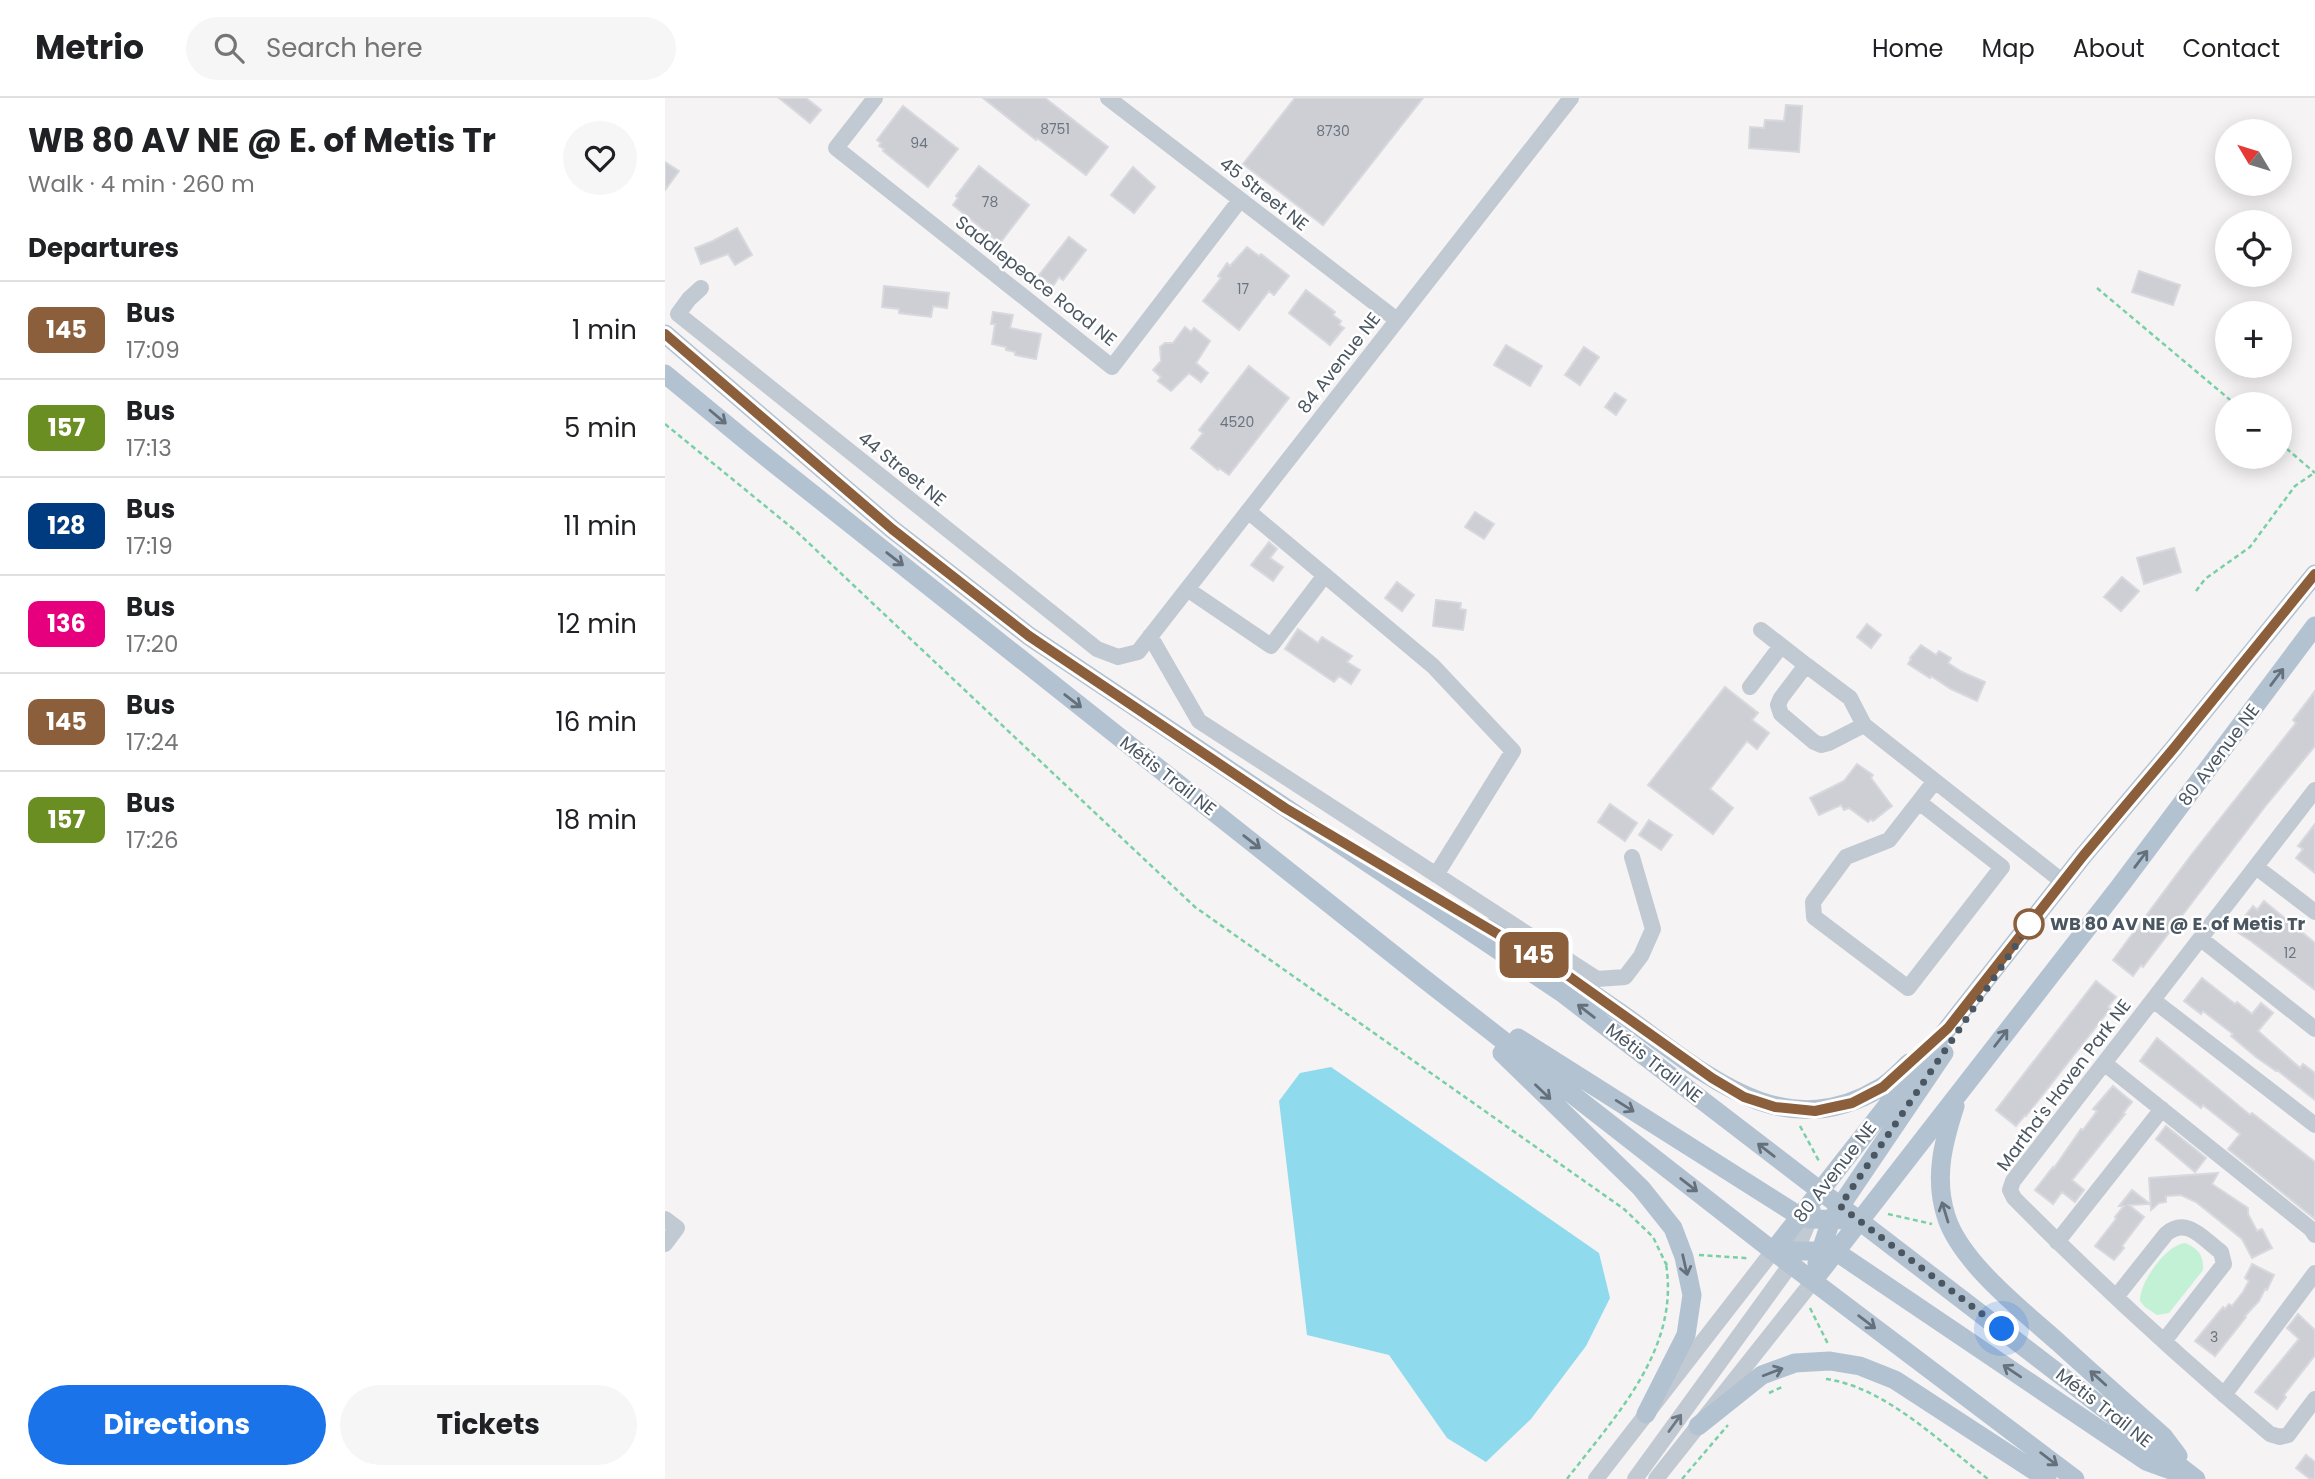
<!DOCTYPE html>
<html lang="en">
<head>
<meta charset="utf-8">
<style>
	:root { --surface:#fff; --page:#f6f6f6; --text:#202124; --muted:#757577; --line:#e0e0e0; --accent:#1a73e8 }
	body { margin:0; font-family:Poppins,sans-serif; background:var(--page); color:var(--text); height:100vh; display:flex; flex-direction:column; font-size:26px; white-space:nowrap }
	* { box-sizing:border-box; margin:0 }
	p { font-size:23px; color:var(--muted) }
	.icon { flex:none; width:38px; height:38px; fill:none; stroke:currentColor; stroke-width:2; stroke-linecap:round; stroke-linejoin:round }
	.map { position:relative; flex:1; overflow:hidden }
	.details { display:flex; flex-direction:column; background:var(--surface); width:665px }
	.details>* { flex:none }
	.badge { padding:0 14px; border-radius:10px; font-size:24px; line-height:46px }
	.needle { width:46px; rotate:308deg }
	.controls { position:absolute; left:1550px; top:21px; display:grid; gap:14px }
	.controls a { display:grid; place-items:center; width:77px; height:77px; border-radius:50%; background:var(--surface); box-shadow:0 4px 18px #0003; font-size:35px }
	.you { position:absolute; width:35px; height:35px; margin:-18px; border:5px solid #fff; border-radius:50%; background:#1a73e8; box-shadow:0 0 0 10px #1a73e833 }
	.map>.badge { position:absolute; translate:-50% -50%; box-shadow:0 0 0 4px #fff }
	h2 { padding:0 28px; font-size:26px; line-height:63px }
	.round { display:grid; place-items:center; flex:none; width:74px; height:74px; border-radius:37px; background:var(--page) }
	.overview { display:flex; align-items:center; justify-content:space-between; height:119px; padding:0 28px }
	h1 { font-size:33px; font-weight:700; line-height:52px }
	.action { display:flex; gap:14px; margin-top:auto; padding:14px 28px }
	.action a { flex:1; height:80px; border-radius:42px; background:var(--accent); color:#fff; font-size:28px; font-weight:700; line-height:80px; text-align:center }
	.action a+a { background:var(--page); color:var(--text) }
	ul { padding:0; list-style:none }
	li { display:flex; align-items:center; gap:21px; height:98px; padding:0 28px; border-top:2px solid var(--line) }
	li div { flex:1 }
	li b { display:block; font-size:26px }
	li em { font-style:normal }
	li .badge { min-width:77px; font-weight:700; text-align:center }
	header { display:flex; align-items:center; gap:42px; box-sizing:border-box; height:98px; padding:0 35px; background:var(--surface); border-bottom:2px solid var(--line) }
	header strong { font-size:33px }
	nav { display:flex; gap:38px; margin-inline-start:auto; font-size:24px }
	.search { width:490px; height:63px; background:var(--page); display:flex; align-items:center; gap:18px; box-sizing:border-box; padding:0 24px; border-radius:38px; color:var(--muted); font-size:26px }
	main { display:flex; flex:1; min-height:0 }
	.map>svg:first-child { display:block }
	.green { fill:#c3f1d5 }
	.water { fill:#90daee }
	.building { fill:#cdcfd5; stroke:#d7d9de; stroke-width:2 }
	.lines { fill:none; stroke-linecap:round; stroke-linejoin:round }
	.path { stroke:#7ad0a6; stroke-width:2.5; stroke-dasharray:5 3.5; stroke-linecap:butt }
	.minor { stroke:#c1cad2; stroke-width:16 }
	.major { stroke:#b3c2d1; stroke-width:19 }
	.oneway { stroke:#64717d }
	.oneway2 { stroke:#6e7983 }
	.line-casing { stroke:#fff; stroke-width:16 }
	.line { stroke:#8b5e3c; stroke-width:10 }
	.walk { stroke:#4a5661; stroke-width:7; stroke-dasharray:0 12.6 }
	.stop-dot { fill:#fff; stroke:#8b5e3c; stroke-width:3.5 }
	.labels { text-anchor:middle; stroke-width:5; stroke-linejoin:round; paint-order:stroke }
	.number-label { font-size:14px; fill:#6b747e }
	.street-label { font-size:18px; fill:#4a5661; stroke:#fff }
	.stop-label { font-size:18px; font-weight:bold; fill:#4a5661; stroke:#fff; text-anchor:start }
</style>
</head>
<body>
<header>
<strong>Metrio</strong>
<div class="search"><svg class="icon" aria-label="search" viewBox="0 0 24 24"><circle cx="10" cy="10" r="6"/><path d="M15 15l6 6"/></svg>Search here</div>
<nav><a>Home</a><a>Map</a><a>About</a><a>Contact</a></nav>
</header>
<main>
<section class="details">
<div class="overview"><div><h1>WB 80 AV NE @ E. of Metis Tr</h1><p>Walk · 4 min · 260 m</p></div><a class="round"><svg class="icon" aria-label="heart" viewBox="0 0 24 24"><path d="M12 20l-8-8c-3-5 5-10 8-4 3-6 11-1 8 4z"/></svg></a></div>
<h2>Departures</h2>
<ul>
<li><span class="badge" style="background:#8b5e3c;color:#fff">145</span><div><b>Bus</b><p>17:09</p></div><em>1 min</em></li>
<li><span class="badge" style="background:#6b8e23;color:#fff">157</span><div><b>Bus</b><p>17:13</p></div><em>5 min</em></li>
<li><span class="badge" style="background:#003b80;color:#fff">128</span><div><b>Bus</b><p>17:19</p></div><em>11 min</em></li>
<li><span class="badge" style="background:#e6007e;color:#fff">136</span><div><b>Bus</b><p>17:20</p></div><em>12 min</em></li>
<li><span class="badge" style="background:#8b5e3c;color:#fff">145</span><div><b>Bus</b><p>17:24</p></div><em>16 min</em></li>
<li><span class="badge" style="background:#6b8e23;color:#fff">157</span><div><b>Bus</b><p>17:26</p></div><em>18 min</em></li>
</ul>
<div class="action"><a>Directions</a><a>Tickets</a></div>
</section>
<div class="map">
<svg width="1650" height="1381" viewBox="0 0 1650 1381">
	<rect width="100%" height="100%" fill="#f5f3f3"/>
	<path class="green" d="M1520 1145C1533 1150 1539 1158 1538 1172L1504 1215 1492 1217 1480 1209 1475 1203C1474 1185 1501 1147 1520 1145Z"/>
	<path class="water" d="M666 969 934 1155 945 1200 921 1248 866 1321 821 1364 782 1340 724 1257 642 1237 614 1003 635 975Z"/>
	<path class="building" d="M114 0H141L156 12 145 25Z
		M318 0H380L443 49 421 77 372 40 371 42Z
		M630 0H758L658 127 578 66Z
		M1121 7 1137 8 1134 54 1084 50 1085 29 1099 30 1100 22 1119 23Z
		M238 8 293 51 263 89 218 53 219 51 214 48 216 45 212 42Z
		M0 64 14 73 0 92Z
		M314 68 364 107 335 145 288 107 293 100 291 98Z
		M468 69 490 89 469 115 446 97Z
		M72 130 87 157 70 167 63 156 36 166 30 150 48 143Z
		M404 139 421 152 398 182 394 179 388 188 374 177Z
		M582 149 594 158 596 156 624 178 609 197 604 193 574 232 538 203 556 180 553 178 562 165 565 168Z
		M1474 173 1515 187 1508 207 1467 194Z
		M219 188 284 195 282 210 268 208 266 219 234 215V211L217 209Z
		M641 192 670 214 668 217 676 223 674 227 679 230 665 247 624 215Z
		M328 214 348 217 345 230 376 236 371 261 350 257V254L341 252V249L327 246 330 226H326Z
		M520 229 526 234 529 230 545 243 531 265 543 275 536 284 524 275 506 293 493 283 496 279 488 272 496 263 495 249 500 245H508Z
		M841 247 877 268 865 288 829 267Z
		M919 249 934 259 915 287 900 277Z
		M584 268 624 300 564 377 554 370 553 372 526 350 538 335 534 332Z
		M950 295 961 302 951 317 940 309Z
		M810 414 829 426 819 441 800 429Z
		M604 444 612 451 605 460 618 469 608 483 586 467Z
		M1509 450 1516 474 1479 486 1472 460Z
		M1457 479 1474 493 1456 513 1439 499Z
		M732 484 749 497 737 513 720 500Z
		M771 502 796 505 795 511 801 512 798 532 768 528Z
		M1202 526 1216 537 1206 550 1192 539Z
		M633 531 653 545 657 539 687 558 682 564 695 572 686 586 674 578 669 584 620 551Z
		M1256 547 1271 557 1274 553 1286 560 1283 565 1297 574 1320 584 1312 603 1286 591 1266 578 1265 580 1243 566 1246 561 1245 560Z
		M1060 589 1093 615 1087 622 1104 635 1092 651 1082 643 1045 691 1068 710 1048 736 983 687Z
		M1650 593V648L1602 706 1478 869 1476 867 1468 878 1448 862 1527 756 1631 625 1628 622Z
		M1192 666 1208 677 1206 680 1227 708 1208 723 1206 721 1203 724 1184 710 1179 712 1176 707 1154 717 1145 700 1179 683Z
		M945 706 972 725 960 743 933 724Z
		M984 722 1007 737 996 752 974 737Z
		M1650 726V775L1631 760 1638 751 1633 748Z
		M1599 803 1650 845V892L1586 843 1569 832 1588 808 1592 812Z
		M1537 880 1570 906 1572 904 1587 916 1596 905 1608 915 1593 933 1635 970 1638 966 1650 975V1002L1612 972 1611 973 1591 959 1566 938 1568 936 1538 913 1536 916 1519 903Z
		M1431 883 1451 899 1443 909 1445 911 1361 1018 1360 1017 1351 1028 1331 1012Z
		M1492 940 1585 1017 1587 1015 1650 1064V1121L1563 1051 1575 1036 1538 1007 1536 1010 1475 963Z
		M1448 988 1467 1004 1458 1015 1460 1016 1407 1082 1419 1092 1410 1104 1397 1094 1388 1106 1370 1092 1388 1069 1389 1070 1416 1031 1418 1032 1432 1013 1428 1011Z
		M1501 1028 1541 1060 1530 1074 1491 1041Z
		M1553 1075 1547 1086 1583 1110V1116L1592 1133 1597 1131 1607 1150 1587 1160 1577 1141 1531 1104 1516 1097 1501 1098V1104L1494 1105 1486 1112 1484 1080Z
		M1467 1092 1485 1106 1464 1107 1479 1119 1457 1148 1459 1150 1449 1162 1430 1148 1451 1121 1450 1119 1459 1108H1454Z
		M1587 1166 1609 1177 1602 1192 1600 1191 1594 1203 1580 1218 1581 1219 1550 1258 1530 1243 1558 1209 1560 1211 1564 1206 1567 1208 1578 1194 1584 1183 1580 1180Z
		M1633 1216 1650 1232V1257L1619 1297 1621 1299 1612 1311 1590 1294 1634 1241 1622 1230Z
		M1641 1357 1650 1364V1381H1645L1631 1370Z"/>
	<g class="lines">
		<path class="path" d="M1432 190 1570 306
			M0 326 132 434 530 809 959 1111 988 1139 1001 1166 1004 1165
			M1615 345 1650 375
			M1531 493 1540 481 1585 449 1630 388 1649 375
			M1135 1028 1155 1065
			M1223 1116 1267 1126
			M1034 1157 1080 1160 1083 1162
			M1145 1210 1164 1248
			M1161 1281C1220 1289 1276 1345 1323 1381
			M1104 1295 1117 1289
			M902 1381C950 1318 1015 1252 1001 1166
			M1017 1381 1063 1327"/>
		<path class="minor" d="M210 0 171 50 447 269 575 102
			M443 0 732 222
			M36 190 24 201 13 216 432 551 453 559 473 554 906 0
			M583 413 768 568 848 653 771 777
			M522 491 606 548 660 477
			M1096 532 1141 567 1116 600 1113 607 1116 616 1149 644 1156 647 1164 645 1199 627 1270 683
			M485 538 534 623 932 881 960 879 976 858 988 831 967 759
			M1141 567 1185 600 1199 627
			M1085 589 1116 548
			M1650 692 1348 1083 1345 1092 1349 1100C1431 1183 1516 1261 1605 1336L1615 1339 1623 1337 1650 1301
			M1254 704 1337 769 1243 890 1149 819 1148 804 1181 759 1224 742 1270 683 1398 784
			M1591 769 1650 814
			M1536 841 1650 931
			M1488 902 1650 1027
			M1439 965 1646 1131 1650 1137
			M0 1121 12 1130 0 1146
			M1392 1144 1497 1011
			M1451 1199 1501 1136C1522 1118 1538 1141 1556 1154L1559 1166 1499 1243
			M1559 1297 1650 1175
			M931 1381 1108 1153
			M970 1381 1126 1166 1148 1113
			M991 1381 1148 1183"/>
		<path class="major" d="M0 236 227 431 364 538 896 894 1531 1381
			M0 276 91 351 758 880 1108 1153 1410 1381
			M822 830C868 857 913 885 957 916 1036 972 1115 1050 1215 990 1226 984 1234 974 1244 965
			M853 940 1136 1119 1144 1121 1195 1122
			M837 955 976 1090 1008 1130 1019 1159 1027 1197 1021 1237 981 1316
			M1290 1008C1278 1045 1269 1080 1281 1118 1295 1164 1358 1213 1394 1245 1428 1276 1463 1307 1498 1338L1513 1358
			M1108 1153 1418 758 1509 650 1650 476
			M1108 1153H1170L1481 1363 1514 1375
			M1152 1165 1166 1122 1279 955
			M1148 1183 1455 788 1650 528
			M1033 1328 1097 1277 1130 1265 1165 1263 1195 1268 1230 1282 1382 1381"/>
	</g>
	<defs><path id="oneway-shaft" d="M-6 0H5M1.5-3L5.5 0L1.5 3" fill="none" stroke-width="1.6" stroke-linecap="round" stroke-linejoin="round" transform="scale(1.75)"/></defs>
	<g class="oneway">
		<use href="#oneway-shaft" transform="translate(53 319) rotate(40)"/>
		<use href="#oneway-shaft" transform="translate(230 461) rotate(38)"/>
		<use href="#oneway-shaft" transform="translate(1612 579) rotate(-53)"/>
		<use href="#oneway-shaft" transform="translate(408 603) rotate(38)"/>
		<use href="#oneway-shaft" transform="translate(587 744) rotate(38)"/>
		<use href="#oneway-shaft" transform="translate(1476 761) rotate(-53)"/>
		<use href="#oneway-shaft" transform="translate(921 913) rotate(-142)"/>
		<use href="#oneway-shaft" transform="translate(1336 940) rotate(-52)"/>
		<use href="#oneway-shaft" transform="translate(878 994) rotate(44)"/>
		<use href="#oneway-shaft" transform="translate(960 1008) rotate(32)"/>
		<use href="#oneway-shaft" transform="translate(1101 1052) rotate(-142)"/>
		<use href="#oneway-shaft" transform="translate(1024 1087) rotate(38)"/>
		<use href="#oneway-shaft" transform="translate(1280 1114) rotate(-107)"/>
		<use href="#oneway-shaft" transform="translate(1020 1167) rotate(77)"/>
		<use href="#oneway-shaft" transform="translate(1202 1224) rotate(37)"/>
		<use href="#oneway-shaft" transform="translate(1347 1273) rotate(-146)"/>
		<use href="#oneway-shaft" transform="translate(1108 1274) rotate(-21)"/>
		<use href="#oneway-shaft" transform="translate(1433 1280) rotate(-138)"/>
		<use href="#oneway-shaft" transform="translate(1384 1361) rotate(37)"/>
	</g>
	<use class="oneway2" href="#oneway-shaft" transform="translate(1010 1325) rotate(-54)"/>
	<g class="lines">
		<g class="line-casing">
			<path id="line" d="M0 236 227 431 364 538 620 710 902 877 1047 980 1079 999 1110 1009 1150 1013 1187 1005 1218 989 1283 930 1418 758 1509 650 1650 476"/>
		</g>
		<use href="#line" class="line"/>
		<path class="walk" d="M1337 1231 1175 1108 1370 819 1364 826"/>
	</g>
	<circle class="stop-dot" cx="1364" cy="826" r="14"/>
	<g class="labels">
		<g class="number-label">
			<text x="390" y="36">8751</text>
			<text x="668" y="38">8730</text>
			<text x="254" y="50">94</text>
			<text x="325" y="109">78</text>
			<text x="578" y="196">17</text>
			<text x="572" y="329">4520</text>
			<text x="1625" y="860">12</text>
			<text x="1549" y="1244">3</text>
		</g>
		<g class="street-label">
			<text transform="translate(599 96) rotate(38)" y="6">45 Street NE</text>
			<text transform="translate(371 183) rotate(38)" y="6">Saddlepeace Road NE</text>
			<text transform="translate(674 265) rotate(-52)" y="6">84 Avenue NE</text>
			<text transform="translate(237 371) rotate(39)" y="6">44 Street NE</text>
			<text transform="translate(1554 657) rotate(-53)" y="6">80 Avenue NE</text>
			<text transform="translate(503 678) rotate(38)" y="6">Métis Trail NE</text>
			<text transform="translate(989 965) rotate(38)" y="6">Métis Trail NE</text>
			<text transform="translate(1399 987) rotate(-53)" y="6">Martha's Haven Park NE</text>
			<text transform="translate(1170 1074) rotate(-52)" y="6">80 Avenue NE</text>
			<text transform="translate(1439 1310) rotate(38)" y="6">Métis Trail NE</text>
		</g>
		<g class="stop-label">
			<text x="1385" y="832">WB 80 AV NE @ E. of Metis Tr</text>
		</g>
	</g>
</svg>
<div class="controls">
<a><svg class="needle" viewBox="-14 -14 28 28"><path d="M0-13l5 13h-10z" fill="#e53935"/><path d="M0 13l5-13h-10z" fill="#757577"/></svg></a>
<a><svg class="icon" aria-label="locate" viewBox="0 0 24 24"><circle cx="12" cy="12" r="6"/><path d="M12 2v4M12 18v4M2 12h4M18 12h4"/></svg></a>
<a>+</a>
<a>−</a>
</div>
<div class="you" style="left:1337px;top:1231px"></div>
<b class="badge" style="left:869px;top:857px;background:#8b5e3c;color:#fff">145</b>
</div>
</main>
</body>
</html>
